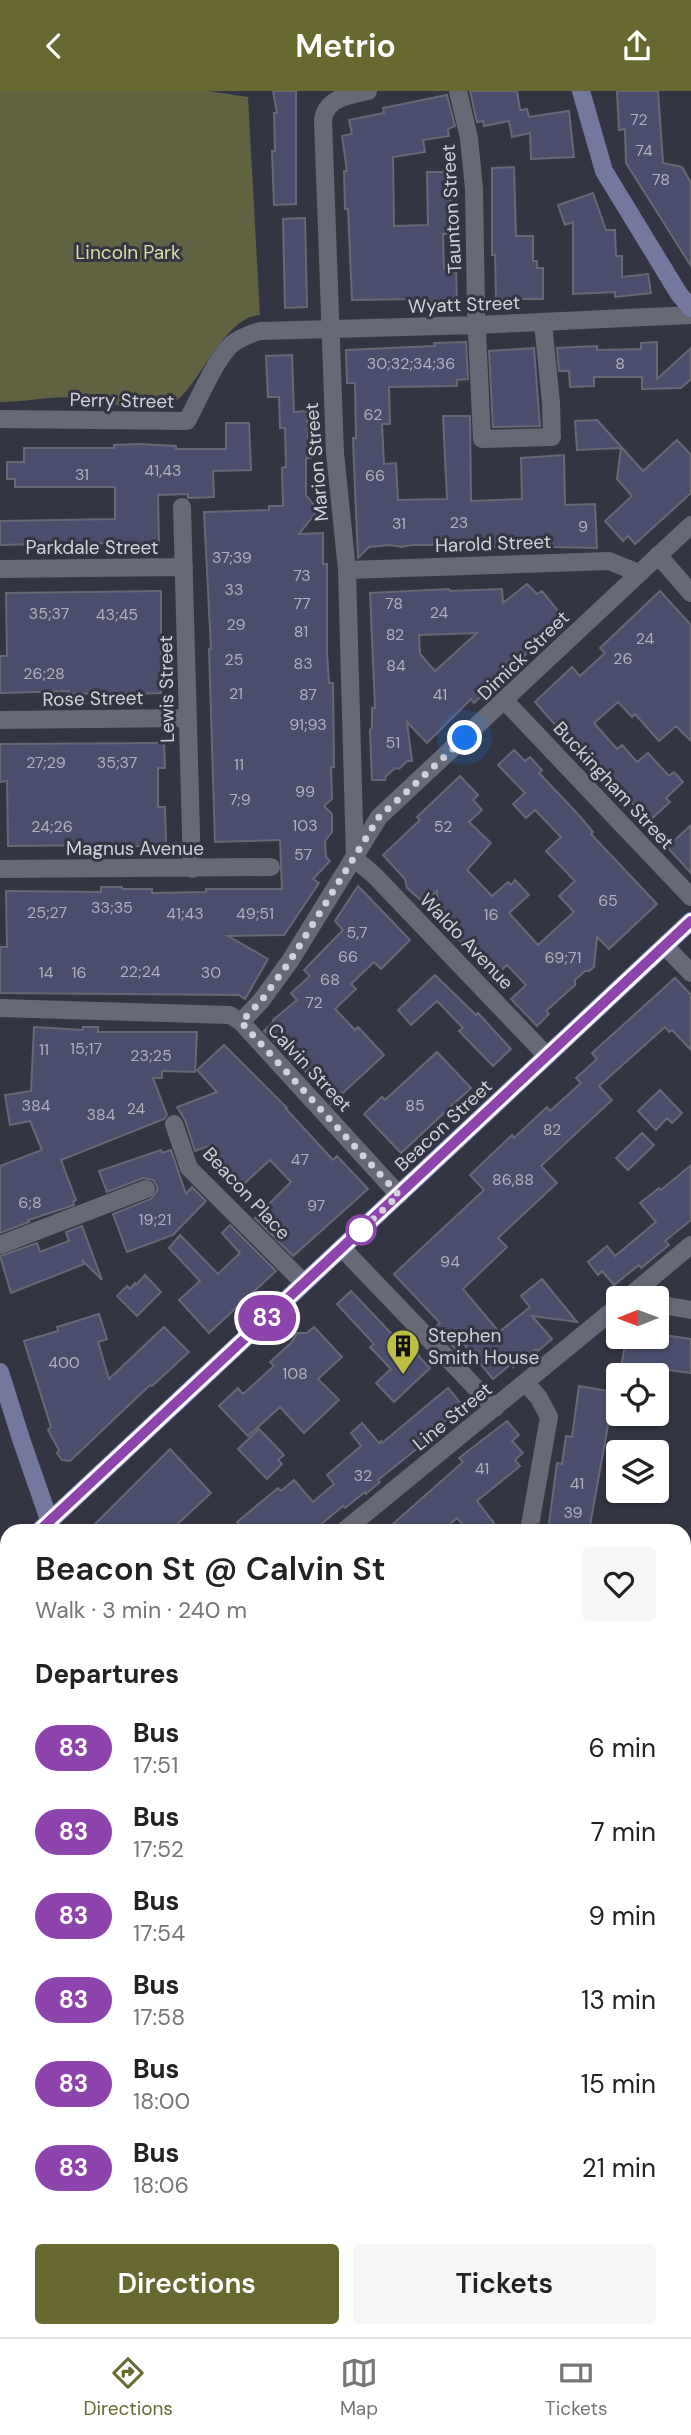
<!DOCTYPE html>
<html lang="en">
<head>
<meta charset="utf-8">
<style>
	:root { --surface:#fff; --page:#f6f6f6; --text:#222; --muted:#767676; --line:#e0e0e0; --accent:#686931 }
	body { margin:0; font-family:"DM Sans",sans-serif; background:var(--page); color:var(--text); height:100vh; display:flex; flex-direction:column; font-size:26px; white-space:nowrap }
	* { box-sizing:border-box; margin:0 }
	p { font-size:23px; color:var(--muted) }
	.icon { flex:none; width:38px; height:38px; fill:none; stroke:currentColor; stroke-width:2; stroke-linecap:round; stroke-linejoin:round }
	.map { position:relative; flex:1; overflow:hidden }
	.details { position:absolute; left:0px; top:1433px; width:691px; height:814px; display:flex; flex-direction:column; background:var(--surface); border-radius:21px 21px 0 0; box-shadow:0 2px 5px #0004 }
	.details>* { flex:none }
	.badge { padding:0 14px; border-radius:23px; font-size:24px; line-height:46px }
	.needle { width:46px; rotate:269deg }
	.tools { position:absolute; left:606px; top:1195px; display:grid; gap:14px }
	.tools a { display:grid; place-items:center; width:63px; height:63px; border-radius:7px; background:var(--surface); box-shadow:0 2px 5px #0004; font-size:35px }
	.you { position:absolute; width:35px; height:35px; margin:-18px; border:5px solid #fff; border-radius:50%; background:#1a73e8; box-shadow:0 0 0 10px #1a73e833 }
	.map>.badge { position:absolute; translate:-50% -50%; box-shadow:0 0 0 4px #fff }
	h2 { padding:0 35px; font-size:26px; line-height:63px }
	.round { display:grid; place-items:center; flex:none; width:74px; height:74px; border-radius:7px; background:var(--page) }
	.headline { display:flex; align-items:center; justify-content:space-between; height:119px; padding:0 35px }
	h1 { font-size:33px; font-weight:600; line-height:52px }
	.cta { display:flex; gap:14px; margin-top:auto; padding:14px 35px }
	.cta a { flex:1; height:80px; border-radius:7px; background:var(--accent); color:#fff; font-size:28px; font-weight:600; line-height:80px; text-align:center }
	.cta a+a { background:var(--page); color:var(--text) }
	ul { padding:0; list-style:none }
	li { display:flex; align-items:center; gap:21px; height:84px; padding:0 35px }
	li div { flex:1 }
	li b { display:block; font-size:26px }
	li em { font-style:normal }
	li .badge { min-width:77px; font-weight:700; text-align:center }
	header { display:flex; justify-content:space-between; align-items:center; height:91px; padding:0 35px; background:var(--accent); color:#fff; font-size:32px; font-weight:600 }
	.tabs { display:flex; justify-content:space-around; align-items:center; height:98px; border-top:2px solid var(--line); background:var(--surface); font-size:19px; color:var(--muted) }
	.tabs a { display:grid; justify-items:center; gap:4px }
	.tabs .selected { color:var(--accent) }
	.map>svg:first-child { display:block }
	.green { fill:#606241 }
	.building { fill:#4b4d6c; stroke:#666876; stroke-width:2; fill-rule:evenodd }
	.lines { fill:none; stroke-linecap:round; stroke-linejoin:round }
	.minor { stroke:#676977; stroke-width:18 }
	.secondary { stroke:#75789e; stroke-width:18 }
	.primary { stroke:#8486c5; stroke-width:18 }
	.line-casing { stroke:#fff; stroke-width:16 }
	.line { stroke:#8e44ad; stroke-width:10 }
	.walk { stroke:#d0d1d9; stroke-width:7; stroke-dasharray:0 12.6 }
	.stop-dot { fill:#fff; stroke:#8e44ad; stroke-width:3.5 }
	.labels { text-anchor:middle; stroke-width:6; stroke-linejoin:round; paint-order:stroke }
	.number-label { font-size:16px; fill:#afb0be }
	.street-label { font-size:19px; fill:#d0d1d9; stroke:#333542 }
	.park-label { font-size:19px; fill:#dbde9f; stroke:#333542 }
	.poi-label { font-size:19px; fill:#d0d1d9; stroke:#333542; text-anchor:start }
</style>
</head>
<body>
<header><svg class="icon" aria-label="back" viewBox="0 0 24 24"><path d="M15 5l-7 7 7 7"/></svg>Metrio<svg class="icon" aria-label="share" viewBox="0 0 24 24"><path d="M12 15V3M7 8l5-5 5 5M5 13v7h14v-7"/></svg></header>
<div class="map">
<svg width="691" height="2246" viewBox="0 0 691 2246">
	<rect width="100%" height="100%" fill="#333542"/>
	<path class="green" d="M0 0H208L248 6 260 224C220 226 197 307 166 315 135 324 101 307 70 306 47 306 23 311 0 311Z"/>
	<path class="building" d="M273 0H296V113L274 114 272 60H275L274 22H277Z
		M470 0H517L520 19 527 18 529 26 569 20 574 66 531 68 530 42 512 46 509 30 484 35 483 30 477 31Z
		M617 0H658L663 72 682 76 691 92V175L626 72 625 38 619 39Z
		M447 4 455 35 448 38 449 45 423 49 425 61 393 66 394 135 428 134 427 81H450L451 143H443L444 177H456L457 210 422 211V208L352 209 348 118H345L344 80H347L342 45 352 43 349 29 384 22 383 17Z
		M514 76 516 145H533V170H537V177H543V208H496L495 164H492V77Z
		M593 102 606 139H615L616 165H622V186L648 183 651 202 615 206V201L573 203V131L565 134 558 114Z
		M305 127 307 216 285 217 283 128Z
		M466 251 468 288 457 289V295L389 296 390 333H382L384 373 396 372 398 409 447 408 443 325H470L471 410 522 408 521 367 564 364 565 414 595 413 597 457 552 456 549 453 490 456 488 454H469L465 460 459 454H411L402 456 389 454 369 456 358 467 354 374 353 347H356L355 292H347L346 259 435 255 434 252Z
		M657 251V288L691 257V288L681 297 642 298V286H594V295L570 296 569 280H559L557 257 597 255V259L641 258V252Z
		M534 257 540 335 493 336 489 260Z
		M292 264 294 321 307 320 308 347H310L311 367H306V404L318 419 299 443 323 442V473H327V561L329 592H333L334 676H331L332 708 324 715 332 723V741L325 750 326 766 330 770 313 788 319 792 284 844 228 845 268 868 245 908 239 904 0 902V856H7L6 800 101 801V796H122V798H152V802L206 801V798H282L280 749 215 751 209 558H211L204 421 269 419V415H283L282 377 286 376 285 337H280L279 306H268L266 265Z
		M597 329 643 380 677 349 691 364V402L635 453 628 445 623 450 605 430 632 405 617 388 621 357 577 359 575 330Z
		M226 332H249L251 379 213 380 214 406 188 407V403L158 404 159 453 84 452 0 454V430L115 428V396H15V388H7V371H24V357H114V354L140 353 176 355V358H226Z
		M527 493 537 503 542 500 563 526 517 572 474 612 471 608 427 652 407 631 412 670H407L399 678 395 677 386 685 385 689H372L370 639 372 636V617H375L370 502 449 498 450 500 502 498 503 512ZM477 542 435 580 420 563 419 544Z
		M161 500V602L104 604V602L69 603V600L0 602V565H7L6 502Z
		M660 500 691 534V650L676 635 659 650 635 623 632 626 618 611 594 632 617 658 622 654 637 671 648 662 669 685 674 681 683 691 666 707 670 711 649 730 574 651 572 653 535 611 572 576 580 585 605 562 600 557Z
		M164 652 165 677H158V716H165L166 754 111 756V754L8 755 7 690 0 691V653Z
		M514 659 525 670 530 666 542 679 539 682 576 721 593 741 591 743 657 813 609 858 597 846 594 876 589 880H585L575 889V894L546 920 549 923 537 935 511 908 526 894 507 874 497 883 472 857 469 860 438 826 437 800 424 812 407 797 405 788 383 764 420 729 417 726 460 685 478 704 473 709 482 719 469 731 491 752 467 779 492 805 508 791 511 794 515 789 529 804 509 822 538 854 574 821 559 805 575 790 546 760 561 746 535 719 526 727 513 713 525 702 498 674Z
		M691 734V782L667 756Z
		M358 795 410 849 381 878 374 871 351 893 356 898 335 918 355 939 358 936 384 964 331 1013V997L308 978 306 981 297 971 292 970 289 966 288 958 282 957 264 940 273 931V929L297 909 291 902 310 885 304 879 343 839 335 830Z
		M435 884 476 924 478 922 511 958 493 975 459 940 463 937 437 910 411 934 398 919Z
		M675 887 691 904V959L672 939 669 941 665 936 599 995 612 1009 541 1075 557 1092 498 1147 507 1156 463 1198 499 1241 530 1216 521 1205 542 1188 577 1231 532 1225 552 1248 538 1260 536 1258 513 1276 511 1273 493 1288 463 1252 455 1258 436 1235 440 1232 394 1183 484 1099 470 1084 512 1044 514 1047 547 1016 550 1020 581 992 576 987 597 968 592 962Z
		M34 936 83 939V936H98V941H197L195 981 162 980V987H153L167 1024 164 1028 61 1069 76 1109 73 1111 74 1114 28 1129 29 1131 0 1142V1075L42 1059 30 1030 10 1034 5 1004 31 1000Z
		M224 954 287 1017 286 1018 333 1069 337 1065 368 1098 293 1165 255 1127 291 1091 270 1069 235 1101 222 1086 226 1083 214 1053 195 1060 185 1029 177 1016 217 1001 197 979Z
		M437 961 471 997 401 1062 364 1023 382 1006 385 1009Z
		M660 999 682 1022 672 1032 667 1027 656 1039 638 1020Z
		M642 1042 654 1054 628 1079 616 1067Z
		M161 1059 162 1062 171 1059 186 1103 192 1096 206 1110 173 1144 127 1161 113 1123 151 1108 157 1100V1095L153 1089 143 1087 107 1101 99 1080Z
		M691 1074V1129L665 1150 669 1154 641 1177 639 1174 614 1194 602 1180 598 1184 588 1171 607 1155 615 1165 656 1131 640 1112 659 1097 661 1099Z
		M230 1134 276 1180 209 1242 179 1209 200 1190 169 1157 180 1144 218 1183 240 1162 222 1142Z
		M82 1135 102 1189 82 1169 84 1173 11 1202 0 1165 37 1152 40 1161 69 1150 66 1141Z
		M145 1184 161 1201 137 1225 117 1205 127 1195 130 1198 135 1192 136 1194Z
		M351 1200 388 1239 411 1262 414 1260 430 1277 394 1311 376 1292 391 1278 370 1256 374 1253 337 1213Z
		M99 1223 107 1248 98 1251 109 1288 164 1236 189 1261 152 1295 150 1294 70 1370 62 1369 57 1362 59 1359 48 1339 51 1336 24 1250 58 1240 57 1236Z
		M314 1236 342 1266 318 1288 339 1309 304 1342 280 1316 248 1345 219 1315 238 1297 243 1303 274 1275 270 1271 291 1252 297 1242H307Z
		M657 1243 691 1248V1282L646 1276 645 1284H620L626 1246H656Z
		M579 1295 614 1301 589 1440H548L557 1372 562 1373 566 1345 572 1346Z
		M448 1297 463 1315 435 1338 439 1344 421 1359 419 1356 378 1389 380 1391 366 1403 365 1401 345 1417 343 1415 313 1440H245L237 1431 278 1397 281 1400 294 1389 313 1411 334 1393 327 1384 361 1355 351 1342 362 1332 379 1352 381 1350 382 1352Z
		M507 1330 519 1344 512 1350 523 1362 515 1369 520 1375 477 1410 494 1432 484 1440H468L457 1427 442 1440H385L463 1371 459 1367Z
		M259 1338 284 1364 278 1369 282 1373 267 1388 238 1358Z
		M170 1358 211 1402 170 1440H88Z"/>
	<g class="lines">
		<path class="minor" d="M368 0C349 4 326 7 323 29L335 362 347 479 355 768 374 784 547 965
			M458 0 469 47 474 98 476 220 482 348 552 346 551 312 543 232
			M0 328 187 330C198 310 215 269 231 254 239 247 250 243 260 240L477 234 691 224
			M182 416 192 778
			M658 464 691 502
			M0 478 184 476
			M347 479 609 470 639 482
			M505 610 691 806
			M0 629 187 627
			M0 778 271 776
			M665 855 691 882
			M0 917 230 924 241 931 399 1104
			M241 931 261 910 290 870 379 726 691 434
			M174 1033 189 1077 304 1192
			M0 1154 146 1098
			M342 1157 495 1317
			M626 1208 691 1154
			M656 1208 668 1215 691 1219
			M526 1292 539 1307 549 1326 529 1440
			M344 1440 618 1215
			M684 1679 691 1680
			M0 1881 7 1879
			M684 1896 691 1898
			M0 2074 7 2095
			M684 2188 691 2189
			M53 2240 55 2246"/>
		<path class="secondary" d="M581 0 604 80 679 203 691 217
			M0 1281 21 1348 53 1440
			M299 2240 301 2246"/>
		<path class="primary" d="M39 1440 691 830
			M0 1478 7 1471"/>
	</g>
	<g class="lines">
		<g class="line-casing">
			<path id="line" d="M39 1440 691 830"/>
		</g>
		<use href="#line" class="line"/>
		<path class="walk" d="M361 1139 358 1142 399 1104 241 931 261 910 290 870 379 726 465 647"/>
	</g>
	<defs>
		<g id="building-pin" transform="scale(1.75)"><path d="M0 17L-7.5 6A9.5 9.5 0 1 1 7.5 6Z" fill="#bdbf43" stroke="#333542"/><path d="M-4-6H4V6H1V3H-1V6H-4ZM-2.5-4.3h1.7v1.8h-1.7ZM.8-4.3h1.7v1.8H.8ZM-2.5-1h1.7V.8h-1.7ZM.8-1h1.7V.8H.8Z" fill="#111"/></g>
	</defs>
	<g fill-rule="evenodd">
		<use href="#building-pin" x="403" y="1255"/>
	</g>
	<circle class="stop-dot" cx="361" cy="1139" r="14"/>
	<g class="labels">
		<g class="number-label">
			<text x="639" y="34">72</text>
			<text x="644" y="65">74</text>
			<text x="661" y="94">78</text>
			<text x="411" y="278">30;32;34;36</text>
			<text x="620" y="278">8</text>
			<text x="373" y="329">62</text>
			<text x="163" y="385">41,43</text>
			<text x="82" y="389">31</text>
			<text x="375" y="390">66</text>
			<text x="459" y="437">23</text>
			<text x="399" y="438">31</text>
			<text x="583" y="441">9</text>
			<text x="232" y="472">37;39</text>
			<text x="302" y="490">73</text>
			<text x="234" y="504">33</text>
			<text x="302" y="518">77</text>
			<text x="394" y="518">78</text>
			<text x="439" y="527">24</text>
			<text x="49" y="528">35;37</text>
			<text x="117" y="529">43;45</text>
			<text x="236" y="539">29</text>
			<text x="301" y="546">81</text>
			<text x="395" y="549">82</text>
			<text x="645" y="553">24</text>
			<text x="623" y="573">26</text>
			<text x="234" y="574">25</text>
			<text x="303" y="578">83</text>
			<text x="396" y="580">84</text>
			<text x="44" y="588">26;28</text>
			<text x="236" y="608">21</text>
			<text x="308" y="609">87</text>
			<text x="440" y="609">41</text>
			<text x="308" y="639">91;93</text>
			<text x="393" y="657">51</text>
			<text x="46" y="677">27;29</text>
			<text x="117" y="677">35;37</text>
			<text x="239" y="679">11</text>
			<text x="305" y="706">99</text>
			<text x="240" y="714">7;9</text>
			<text x="305" y="740">103</text>
			<text x="52" y="741">24;26</text>
			<text x="443" y="741">52</text>
			<text x="303" y="769">57</text>
			<text x="608" y="815">65</text>
			<text x="112" y="822">33;35</text>
			<text x="47" y="827">25;27</text>
			<text x="185" y="828">41;43</text>
			<text x="255" y="828">49;51</text>
			<text x="491" y="829">16</text>
			<text x="357" y="847">5,7</text>
			<text x="348" y="871">66</text>
			<text x="563" y="872">69;71</text>
			<text x="140" y="886">22;24</text>
			<text x="46" y="887">14</text>
			<text x="79" y="887">16</text>
			<text x="211" y="887">30</text>
			<text x="330" y="894">68</text>
			<text x="314" y="917">72</text>
			<text x="86" y="963">15;17</text>
			<text x="44" y="964">11</text>
			<text x="151" y="970">23;25</text>
			<text x="36" y="1020">384</text>
			<text x="415" y="1020">85</text>
			<text x="136" y="1023">24</text>
			<text x="101" y="1029">384</text>
			<text x="552" y="1044">82</text>
			<text x="300" y="1074">47</text>
			<text x="513" y="1094">86,88</text>
			<text x="30" y="1117">6;8</text>
			<text x="316" y="1120">97</text>
			<text x="155" y="1134">19;21</text>
			<text x="450" y="1176">94</text>
			<text x="64" y="1277">400</text>
			<text x="295" y="1288">108</text>
			<text x="482" y="1383">41</text>
			<text x="363" y="1390">32</text>
			<text x="577" y="1398">41</text>
			<text x="573" y="1427">39</text>
		</g>
		<g class="street-label">
			<text transform="translate(451 118) rotate(-93)" y="7">Taunton Street</text>
			<text transform="translate(464 213) rotate(-2)" y="7">Wyatt Street</text>
			<text transform="translate(122 309) rotate(1)" y="7">Perry Street</text>
			<text transform="translate(316 371) rotate(-95)" y="7">Marion Street</text>
			<text transform="translate(493 452) rotate(-2)" y="7">Harold Street</text>
			<text x="92" y="463">Parkdale Street</text>
			<text transform="translate(523 564) rotate(-44)" y="7">Dimick Street</text>
			<text transform="translate(166 598) rotate(-91)" y="7">Lewis Street</text>
			<text transform="translate(93 607) rotate(-1)" y="7">Rose Street</text>
			<text transform="translate(614 694) rotate(47)" y="7">Buckingham Street</text>
			<text x="135" y="764">Magnus Avenue</text>
			<text transform="translate(467 850) rotate(46)" y="7">Waldo Avenue</text>
			<text transform="translate(310 976) rotate(47)" y="7">Calvin Street</text>
			<text transform="translate(443 1034) rotate(-43)" y="7">Beacon Street</text>
			<text transform="translate(247 1102) rotate(47)" y="7">Beacon Place</text>
			<text transform="translate(452 1325) rotate(-39)" y="7">Line Street</text>
		</g>
		<g class="park-label">
			<text x="128" y="168">Lincoln Park</text>
		</g>
		<g class="poi-label">
			<text x="428" y="1251">Stephen<tspan x="428" dy="22">Smith House</tspan></text>
		</g>
	</g>
</svg>
<div class="tools">
<a><svg class="needle" viewBox="-14 -14 28 28"><path d="M0-13l5 13h-10z" fill="#e53935"/><path d="M0 13l5-13h-10z" fill="#767676"/></svg></a>
<a><svg class="icon" aria-label="locate" viewBox="0 0 24 24"><circle cx="12" cy="12" r="6"/><path d="M12 2v4M12 18v4M2 12h4M18 12h4"/></svg></a>
<a><svg class="icon" aria-label="layers" viewBox="0 0 24 24"><path d="M12 4l9 5-9 5-9-5zM3 14l9 5 9-5"/></svg></a>
</div>
<div class="you" style="left:465px;top:647px"></div>
<b class="badge" style="left:267px;top:1227px;background:#8e44ad;color:#fff">83</b>
<section class="details">
<div class="headline"><div><h1>Beacon St @ Calvin St</h1><p>Walk · 3 min · 240 m</p></div><a class="round"><svg class="icon" aria-label="heart" viewBox="0 0 24 24"><path d="M12 20l-8-8c-3-5 5-10 8-4 3-6 11-1 8 4z"/></svg></a></div>
<h2>Departures</h2>
<ul>
<li><span class="badge" style="background:#8e44ad;color:#fff">83</span><div><b>Bus</b><p>17:51</p></div><em>6 min</em></li>
<li><span class="badge" style="background:#8e44ad;color:#fff">83</span><div><b>Bus</b><p>17:52</p></div><em>7 min</em></li>
<li><span class="badge" style="background:#8e44ad;color:#fff">83</span><div><b>Bus</b><p>17:54</p></div><em>9 min</em></li>
<li><span class="badge" style="background:#8e44ad;color:#fff">83</span><div><b>Bus</b><p>17:58</p></div><em>13 min</em></li>
<li><span class="badge" style="background:#8e44ad;color:#fff">83</span><div><b>Bus</b><p>18:00</p></div><em>15 min</em></li>
<li><span class="badge" style="background:#8e44ad;color:#fff">83</span><div><b>Bus</b><p>18:06</p></div><em>21 min</em></li>
</ul>
<div class="cta"><a>Directions</a><a>Tickets</a></div>
</section>
</div>
<nav class="tabs">
<a class="selected"><svg class="icon" aria-label="directions" viewBox="0 0 24 24"><path d="M12 3l9 9-9 9-9-9zM9 14v-3h6M13 9l2 2-2 2"/></svg>Directions</a>
<a><svg class="icon" aria-label="map" viewBox="0 0 24 24"><path d="M3 6l6-2 6 2 6-2v14l-6 2-6-2-6 2zM9 4v14M15 6v14"/></svg>Map</a>
<a><svg class="icon" aria-label="tickets" viewBox="0 0 24 24"><path d="M3 7h18v10H3zM15 7v10"/></svg>Tickets</a>
</nav>
</body>
</html>
